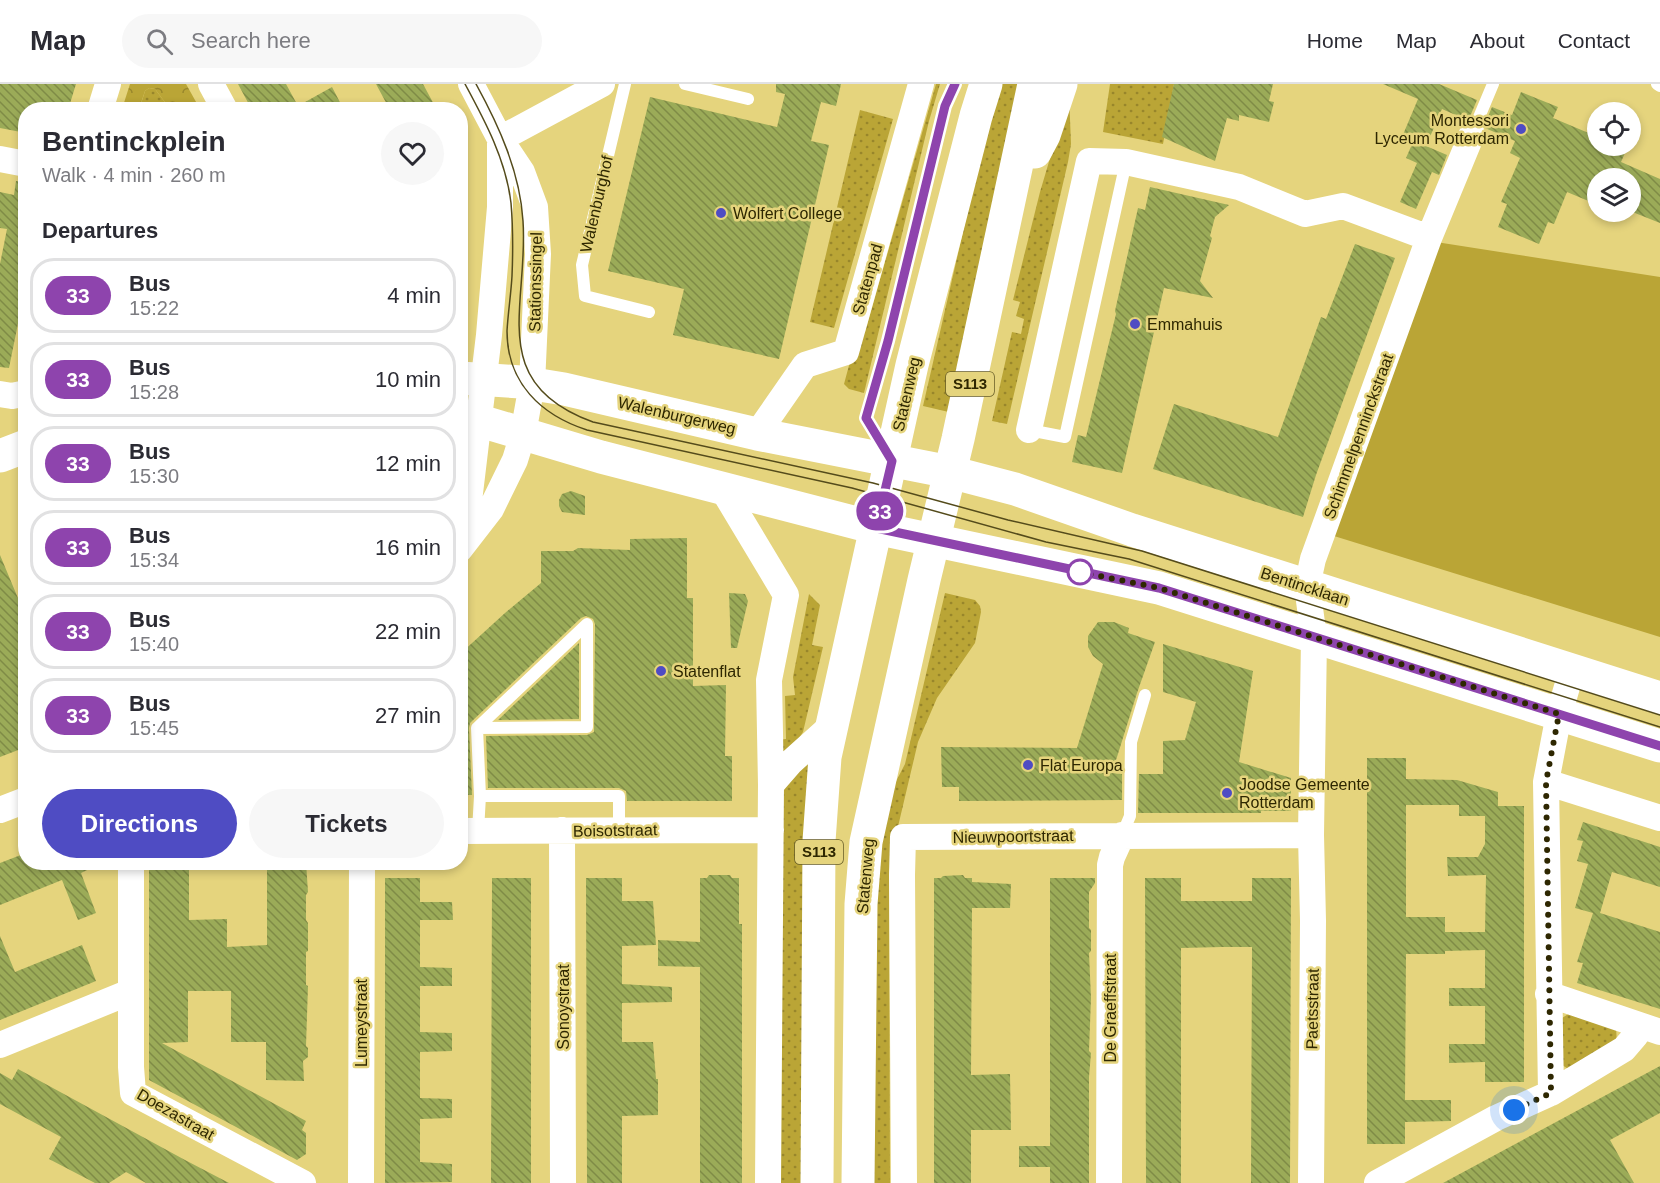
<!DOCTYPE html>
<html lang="en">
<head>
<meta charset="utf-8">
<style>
	:root { --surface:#fff; --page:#f7f7f7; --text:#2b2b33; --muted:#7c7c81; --line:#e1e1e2; --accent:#4f4cc3 }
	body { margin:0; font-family:Helvetica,sans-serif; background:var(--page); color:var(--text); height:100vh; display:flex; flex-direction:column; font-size:22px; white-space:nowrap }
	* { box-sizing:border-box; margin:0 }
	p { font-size:20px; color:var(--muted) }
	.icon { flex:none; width:33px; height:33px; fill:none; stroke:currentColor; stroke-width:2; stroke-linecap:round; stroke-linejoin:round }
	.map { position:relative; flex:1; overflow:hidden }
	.drawer { position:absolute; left:18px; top:18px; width:450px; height:768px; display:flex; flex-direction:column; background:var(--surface); border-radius:24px; box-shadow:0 3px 9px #0003 }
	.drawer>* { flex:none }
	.badge { padding:0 12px; border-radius:20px; font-size:21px; line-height:39px }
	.fabs { position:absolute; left:1587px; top:18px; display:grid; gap:12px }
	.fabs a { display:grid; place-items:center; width:54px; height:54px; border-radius:50%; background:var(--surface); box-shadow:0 3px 9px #0003; font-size:30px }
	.you { position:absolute; width:30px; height:30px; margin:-15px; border:4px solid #fff; border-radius:50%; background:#1a73e8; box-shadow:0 0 0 9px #1a73e833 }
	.map>.badge { position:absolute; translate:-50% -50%; box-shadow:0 0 0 3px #fff }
	h2 { padding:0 24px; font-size:22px; line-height:54px }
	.round { display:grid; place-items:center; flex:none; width:63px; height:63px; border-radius:32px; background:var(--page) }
	.overview { display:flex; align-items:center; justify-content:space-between; height:102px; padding:0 24px }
	h1 { font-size:28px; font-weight:700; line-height:45px }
	.button { display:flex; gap:12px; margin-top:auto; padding:12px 24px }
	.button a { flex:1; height:69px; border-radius:36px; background:var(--accent); color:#fff; font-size:24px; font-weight:700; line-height:69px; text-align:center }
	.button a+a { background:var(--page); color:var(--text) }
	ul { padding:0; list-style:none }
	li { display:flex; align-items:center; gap:18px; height:75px; margin:0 12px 9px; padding:0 12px; border:3px solid var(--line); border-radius:24px }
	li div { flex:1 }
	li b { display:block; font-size:22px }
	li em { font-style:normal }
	li .badge { min-width:66px; font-weight:700; text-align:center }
	header { display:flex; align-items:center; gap:36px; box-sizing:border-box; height:84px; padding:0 30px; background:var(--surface); border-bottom:2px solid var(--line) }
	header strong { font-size:28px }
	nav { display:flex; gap:33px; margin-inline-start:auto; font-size:21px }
	.search { width:420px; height:54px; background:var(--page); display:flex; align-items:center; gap:15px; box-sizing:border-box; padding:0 21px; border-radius:33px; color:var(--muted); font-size:22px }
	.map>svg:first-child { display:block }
	.grass { fill:url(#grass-dots) }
	.forest { fill:url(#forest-crowns) }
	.pitch { fill:#baa536 }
	.building { fill:url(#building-back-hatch); fill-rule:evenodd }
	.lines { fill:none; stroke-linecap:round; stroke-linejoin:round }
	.lane { stroke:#fff; stroke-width:12 }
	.street { stroke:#fff; stroke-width:26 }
	.secondary { stroke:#fff; stroke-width:33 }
	.primary { stroke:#fff; stroke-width:33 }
	.tram { stroke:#544b1b; stroke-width:1.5 }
	.line-casing { stroke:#fff; stroke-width:14 }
	.line { stroke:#8e44ad; stroke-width:9 }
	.walk { stroke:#2e2701; stroke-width:6; stroke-dasharray:0 10.8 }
	.poi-dot { fill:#4f4cc3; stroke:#e5d47d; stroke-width:2 }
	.stop-dot { fill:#fff; stroke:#8e44ad; stroke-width:3 }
	.labels { text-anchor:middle; stroke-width:5; stroke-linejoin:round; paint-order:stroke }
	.shield { fill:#e5d47d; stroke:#655b26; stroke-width:1.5 }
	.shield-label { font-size:15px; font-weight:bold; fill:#2e2701 }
	.poi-label { font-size:16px; fill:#2e2701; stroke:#e5d47d; text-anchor:start }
	.street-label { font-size:16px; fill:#2e2701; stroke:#e5d47d }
</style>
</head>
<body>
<header>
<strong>Map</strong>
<div class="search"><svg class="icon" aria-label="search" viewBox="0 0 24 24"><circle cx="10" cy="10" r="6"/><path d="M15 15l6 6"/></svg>Search here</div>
<nav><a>Home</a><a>Map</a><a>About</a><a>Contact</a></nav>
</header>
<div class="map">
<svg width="1660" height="1099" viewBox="0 0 1660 1099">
	<defs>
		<pattern id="grass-dots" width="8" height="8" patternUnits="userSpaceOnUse" patternTransform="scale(1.5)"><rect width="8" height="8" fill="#baa536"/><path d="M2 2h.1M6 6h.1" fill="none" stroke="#98862b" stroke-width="1.8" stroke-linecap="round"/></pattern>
		<pattern id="forest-crowns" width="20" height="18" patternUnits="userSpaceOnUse" patternTransform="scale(1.5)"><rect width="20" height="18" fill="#baa536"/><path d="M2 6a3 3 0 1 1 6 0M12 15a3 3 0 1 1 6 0" fill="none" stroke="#98862b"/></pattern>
		<pattern id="building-back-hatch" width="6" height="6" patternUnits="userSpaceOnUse" patternTransform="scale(1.5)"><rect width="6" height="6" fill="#9bab58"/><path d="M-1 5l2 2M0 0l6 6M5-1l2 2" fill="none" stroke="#7f8b46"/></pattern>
	</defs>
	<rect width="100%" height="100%" fill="#e5d47d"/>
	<path class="grass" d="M936 0H940L929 37 864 309 849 305 844 300 858 248H865Z
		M999 0H1021L953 329 923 322 991 26Z
		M1110 0H1174L1163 60 1103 48Z
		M149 4 155 5 170 25H167L164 21 161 23 159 20 149 25 139 26 145 7Z
		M1069 10 1071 60 1068 78 1007 340 992 337 1012 248 1021 250 1024 235 1016 232 1020 218 1013 216 1040 108Z
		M860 26 893 35 834 244 810 238Z
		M945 509 975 516 980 522 981 528 975 559 937 614 918 658 892 768 889 792 890 1099H867L866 854 890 709 905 680Z
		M809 510 820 521 812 561 823 563 803 648 794 662 776 676V656L786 655 785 612 795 611 793 593Z
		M813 667 812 1099H776L775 710Z
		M1570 929 1616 943 1617 961 1570 986 1554 976V939Z"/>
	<path class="forest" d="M130 0H186L200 25H170L155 5 149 4 145 7 139 25H122Z"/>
	<path class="pitch" d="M1436 158 1660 193V553L1334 452Z"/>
	<path class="building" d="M0 0H76L68 26H26V49L0 44Z
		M238 0H286L298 22 332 3 344 26H252Z
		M376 0H423L437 26H390Z
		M776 0H841L836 22 821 18 811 57 829 61 779 275 673 251 684 205 608 187 650 13 777 43 785 10 776 8Z
		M1174 0H1273L1269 17 1274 18 1269 38 1239 31V37L1227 34 1215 77 1162 53Z
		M1383 0H1439L1477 16 1469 35 1467 36 1442 25 1426 62 1447 71 1439 91 1432 88 1416 125 1400 118 1417 79 1406 74 1413 58 1402 53 1418 15Z
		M1521 8 1558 23 1553 34 1598 53V62H1628L1621 78 1660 95V139L1630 127V94H1598V121L1567 108 1554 140 1548 138 1539 160 1498 143 1507 120 1501 118 1520 74 1510 69 1515 57 1485 44 1484 42 1492 23 1512 31Z
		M16 97 26 98V200L9 284 0 283V180L7 145 0 144V108L14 111Z
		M1150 103 1229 121 1215 133 1210 152 1212 154 1200 197 1213 214 1164 204 1122 389 1072 378 1078 351 1086 353 1116 230 1115 227 1138 124 1145 126Z
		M1355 160 1395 174 1316 391 1303 433 1153 385 1174 320 1278 353 1321 233 1326 235Z
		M571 407 585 412V431L562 428 559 422V416L562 410Z
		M687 454V514H693V602L726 601 725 672H732V717H627L626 707 619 704H488L486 652 587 651 594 648 595 540 593 535 586 532 581 534 470 639 469 644 472 711H460V570L505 529 541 499V467H573L578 464 630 466V455Z
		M0 471 20 519 26 517V663L0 673Z
		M729 509 745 510 748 517 737 564H731Z
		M1098 538H1114L1129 544 1128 549 1155 558 1137 609 1112 689 1122 690V716L959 717V703H942L941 663 1077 664 1103 580 1093 572 1088 563V552Z
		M579 559V635L498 636Z
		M1163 560 1253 587 1239 678 1291 694V727H1261V729H1138L1139 690H1163V657L1185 656 1196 618 1163 608Z
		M1367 674H1406V695L1457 696 1498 708V722H1524V998H1485V978L1449 979V960H1485V922H1449V904H1485V866L1445 867V870H1406L1405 1016H1451V1037L1405 1038V1060H1367ZM1406 721H1459V732H1485V760L1478 773H1447L1448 792 1486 791 1485 848H1445V833H1406Z
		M1583 738 1660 763V803L1612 788 1600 829 1660 848V925L1577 899 1583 879 1577 878 1593 829 1575 824 1588 780 1577 777 1583 757 1577 756Z
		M26 769V778H104L81 789 96 829 78 836 62 796 0 821V779Z
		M149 778H189V836L227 835V863L267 861V778H306L308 808 306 811V836L308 839V867L306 868V901L308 902 306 962 308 964V973L303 977 304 997 266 996V958H231V907H188V958L162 959 306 1037 302 1046 306 1049V1070L297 1076 149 996Z
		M709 791H730L732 794H739V840H742V1099H700V883L658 882V856L700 858V794H707Z
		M963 791 965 794H972V798L1011 800 1010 824H972L971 991 1010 990 1011 1046H971V1099H934V794H941L943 792Z
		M385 794H420V818H452L453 836H420V883L452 884V902H420V948L452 949V967L420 968V1014L452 1015V1034L420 1035V1078L452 1080V1098L385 1099Z
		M492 794H531V1099H491Z
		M586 794H622V817H653L656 861 622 862V900L672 903V918L622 919V958H653L656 995H658V1031L622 1032V1099H587Z
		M1050 794H1095V799L1089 808V844L1091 846V867L1089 869 1091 914 1089 967 1091 969 1089 993V1099H1050V1083H1019V1062H1050Z
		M1145 794H1181V817H1252V794H1291L1290 1099H1251L1252 863H1222L1181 864V1099H1146Z
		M0 852 15 888 82 861 96 897 0 936Z
		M1660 982V1029L1610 1056 1634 1099H1443Z
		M18 985 185 1076 229 1099H146L126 1088 109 1099H95L49 1075 61 1053 0 1020V989L12 996Z"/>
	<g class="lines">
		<path class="lane" d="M625 0 582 181 585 212 649 228
			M685 0 748 15
			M1657 0 1660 2
			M1472 50 1493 0
			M1029 346 1065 353 1126 78
			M887 368 866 334 888 257 945 22 955 0
			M477 644 587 643V540L477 644 480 712 478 747
			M480 712H619V745
			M1122 751 1130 732 1131 658 1145 611"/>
		<path class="street" d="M211 0 225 26
			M100 26 108 0
			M500 55 602 0
			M0 75 26 80
			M0 310 12 312 26 309
			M1029 346 1089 77 1126 78 1239 103 1305 130 1343 122 1429 154
			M757 350 805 281 846 268 921 0
			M723 406 786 511 769 596 771 701 768 1099
			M464 459 489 251 500 123V55
			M460 465 491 425 515 376 523 350 532 300 538 170 535 123 522 88 500 55 471 0
			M1546 698 1660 734
			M771 701 791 678 830 643
			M0 726 26 716
			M562 746 563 1099
			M460 747 771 746
			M131 778V983L133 1009 303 1099
			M1548 910 1660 948
			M0 961 130 908
			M1551 1009 1546 698 1559 630 1572 586
			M361 1099 362 778
			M904 1099 902 791 903 753 1311 751
			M1109 1099 1110 781 1112 773 1122 751
			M1311 1099 1313 837 1311 751 1314 554 1307 502 1313 475 1429 154 1472 50
			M1377 1099 1496 1034 1551 1009 1624 965 1636 951 1641 942"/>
		<path class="secondary" d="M460 294 521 298 564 305 757 350 950 388 1015 405 1132 446 1660 614
			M460 331 601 373 876 444 1159 504 1660 662
			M0 372 26 362"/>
		<path class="primary" d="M1035 68 1044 51 1061 0
			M817 1099 819 757 825 673 912 281 976 32 986 0
			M858 1099 861 820 866 758 924 496 958 355 1034 0"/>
		<path class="tram" d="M465 0C485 37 506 76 511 119 513 143 513 168 512 192 511 210 508 229 507 247 507 299 541 331 587 346L852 404 1046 458 1129 475 1660 643
			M476 0C499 42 520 88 523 137 529 221 485 299 593 338L873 399 1008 436 1142 467 1660 631"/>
	</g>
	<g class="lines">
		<g class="line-casing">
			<path id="line" d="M955 0 945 22 888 257 866 334 892 377 876 444 1159 504 1660 662"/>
		</g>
		<use href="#line" class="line"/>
		<path class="walk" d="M1080 488 1159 504 1559 630 1546 698 1551 1009 1514 1026"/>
	</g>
	<g class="poi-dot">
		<circle cx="1521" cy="45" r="6"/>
		<circle cx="721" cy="129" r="6"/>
		<circle cx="1135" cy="240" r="6"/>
		<circle cx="661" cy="587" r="6"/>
		<circle cx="1028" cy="681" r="6"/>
		<circle cx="1227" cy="709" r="6"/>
	</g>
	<circle class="stop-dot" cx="1080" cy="488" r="12"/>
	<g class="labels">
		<g class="shield">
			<rect x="946" y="288" width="48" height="24" rx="4.5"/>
			<rect x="795" y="756" width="48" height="24" rx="4.5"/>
		</g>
		<g class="shield-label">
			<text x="970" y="305">S113</text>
			<text x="819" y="773">S113</text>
		</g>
		<g class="poi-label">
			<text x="1509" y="42" text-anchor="end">Montessori<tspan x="1509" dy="18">Lyceum Rotterdam</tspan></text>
			<text x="733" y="135">Wolfert College</text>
			<text x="1147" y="246">Emmahuis</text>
			<text x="673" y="593">Statenflat</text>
			<text x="1040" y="687">Flat Europa</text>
			<text x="1239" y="706">Joodse Gemeente<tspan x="1239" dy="18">Rotterdam</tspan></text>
		</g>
		<g class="street-label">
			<text transform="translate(596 120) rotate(-77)" y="6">Walenburghof</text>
			<text transform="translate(867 195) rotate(-74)" y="6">Statenpad</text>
			<text transform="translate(535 198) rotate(-89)" y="6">Stationssingel</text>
			<text transform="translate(906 310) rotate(-77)" y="6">Statenweg</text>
			<text transform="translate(677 331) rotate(13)" y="6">Walenburgerweg</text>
			<text transform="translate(1358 352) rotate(-70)" y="6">Schimmelpenninckstraat</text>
			<text transform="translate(1305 502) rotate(18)" y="6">Bentincklaan</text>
			<text transform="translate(615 746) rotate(-1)" y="6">Boisotstraat</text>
			<text transform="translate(1013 752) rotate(-1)" y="6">Nieuwpoortstraat</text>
			<text transform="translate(865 792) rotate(-85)" y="6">Statenweg</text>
			<text transform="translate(563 923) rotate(-90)" y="6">Sonoystraat</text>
			<text transform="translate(1110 924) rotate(-90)" y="6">De Graeffstraat</text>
			<text transform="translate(1312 925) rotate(-89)" y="6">Paetsstraat</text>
			<text transform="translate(361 939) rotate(-90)" y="6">Lumeystraat</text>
			<text transform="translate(176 1030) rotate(30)" y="6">Doezastraat</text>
		</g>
	</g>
</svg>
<div class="fabs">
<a><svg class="icon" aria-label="locate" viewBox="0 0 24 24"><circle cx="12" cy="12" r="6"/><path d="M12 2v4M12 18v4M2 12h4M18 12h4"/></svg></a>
<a><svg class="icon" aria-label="layers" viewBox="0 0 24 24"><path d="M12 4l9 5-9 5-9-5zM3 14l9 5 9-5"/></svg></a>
</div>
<div class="you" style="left:1514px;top:1026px"></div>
<b class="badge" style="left:880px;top:427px;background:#8e44ad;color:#fff">33</b>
<section class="drawer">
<div class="overview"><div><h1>Bentinckplein</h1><p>Walk · 4 min · 260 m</p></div><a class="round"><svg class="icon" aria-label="heart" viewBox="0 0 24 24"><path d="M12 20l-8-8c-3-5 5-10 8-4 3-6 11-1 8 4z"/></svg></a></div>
<h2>Departures</h2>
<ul>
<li><span class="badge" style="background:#8e44ad;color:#fff">33</span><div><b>Bus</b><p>15:22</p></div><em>4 min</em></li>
<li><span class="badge" style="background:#8e44ad;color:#fff">33</span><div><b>Bus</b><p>15:28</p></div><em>10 min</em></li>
<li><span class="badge" style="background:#8e44ad;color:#fff">33</span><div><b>Bus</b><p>15:30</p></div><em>12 min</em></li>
<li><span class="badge" style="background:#8e44ad;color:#fff">33</span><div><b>Bus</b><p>15:34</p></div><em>16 min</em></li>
<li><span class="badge" style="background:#8e44ad;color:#fff">33</span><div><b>Bus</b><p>15:40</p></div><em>22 min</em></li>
<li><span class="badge" style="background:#8e44ad;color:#fff">33</span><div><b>Bus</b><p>15:45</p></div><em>27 min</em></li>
</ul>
<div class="button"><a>Directions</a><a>Tickets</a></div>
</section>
</div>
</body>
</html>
